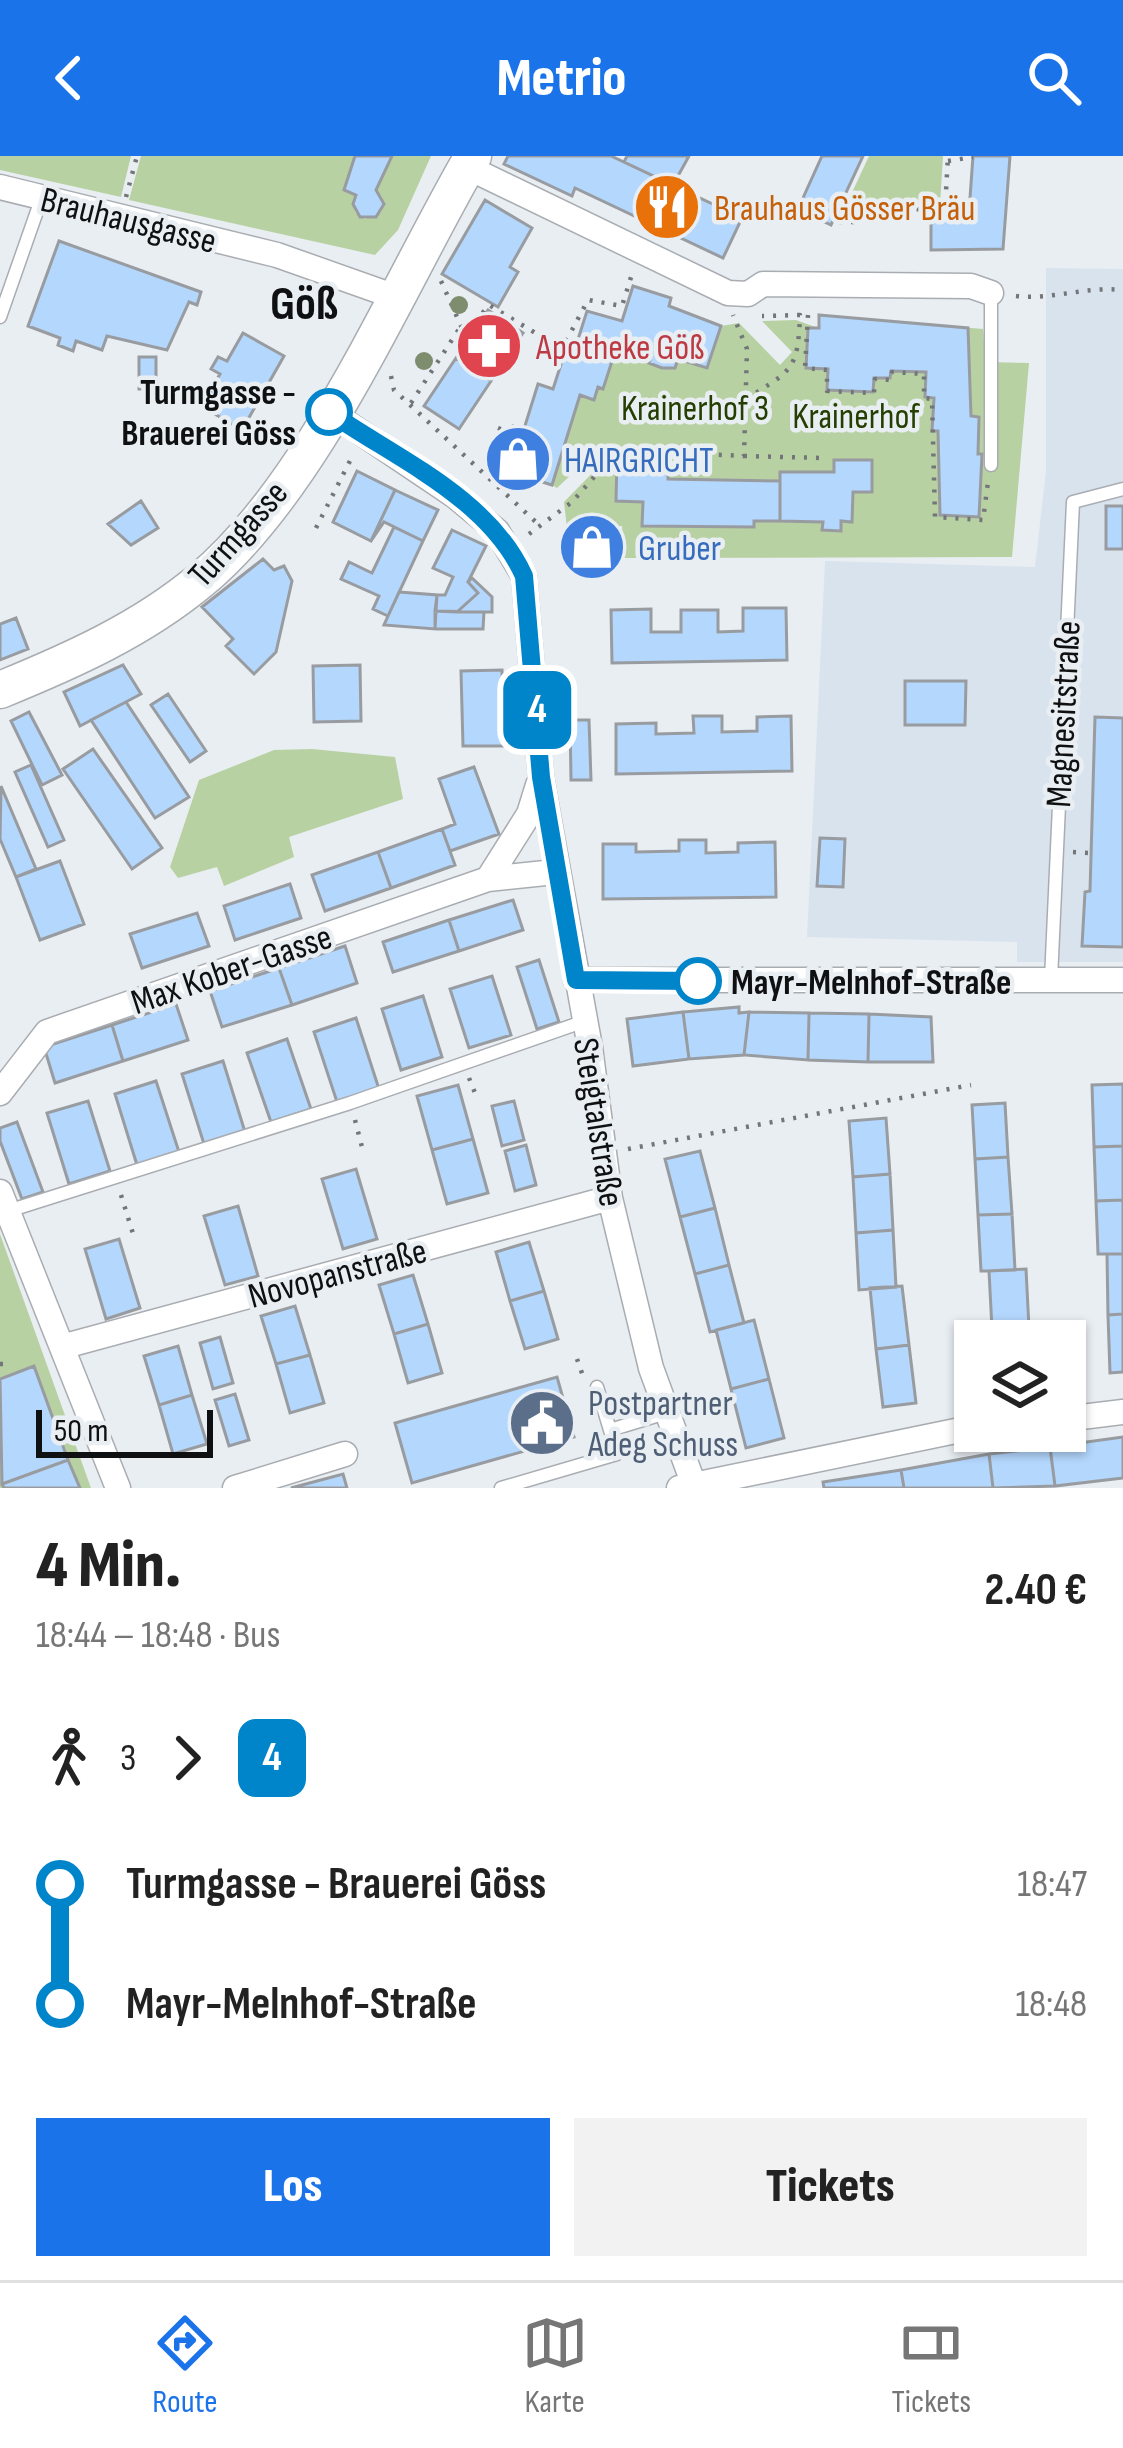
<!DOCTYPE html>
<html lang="de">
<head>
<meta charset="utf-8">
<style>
	:root { --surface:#fff; --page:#f2f2f2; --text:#222; --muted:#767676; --line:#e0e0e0; --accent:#1a73e8 }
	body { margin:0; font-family:"Sofia Sans Condensed",sans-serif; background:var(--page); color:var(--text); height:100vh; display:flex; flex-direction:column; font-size:45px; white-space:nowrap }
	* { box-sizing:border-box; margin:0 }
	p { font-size:39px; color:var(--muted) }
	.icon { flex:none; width:66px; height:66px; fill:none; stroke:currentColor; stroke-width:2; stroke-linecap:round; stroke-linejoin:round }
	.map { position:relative; height:1332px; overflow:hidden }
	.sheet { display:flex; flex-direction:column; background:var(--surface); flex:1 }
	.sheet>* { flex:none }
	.badge { padding:0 24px; border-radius:18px; font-size:42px; line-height:78px }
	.buttons { position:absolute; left:954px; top:1164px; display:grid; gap:24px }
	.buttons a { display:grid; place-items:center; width:132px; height:132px; border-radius:0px; background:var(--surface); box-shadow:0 3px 9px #0004; font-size:60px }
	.scale { position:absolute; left:36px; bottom:30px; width:177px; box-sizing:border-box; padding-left:12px; border:6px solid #0f1012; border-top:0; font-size:33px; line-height:42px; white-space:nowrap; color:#0f1012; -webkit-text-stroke:9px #e9eef3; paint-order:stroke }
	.map>.badge { position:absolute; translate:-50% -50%; box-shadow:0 0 0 6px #fff }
	.legs { display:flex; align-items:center; gap:18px; height:132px; padding:0 36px; font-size:39px }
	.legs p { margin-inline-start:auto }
	.headline { display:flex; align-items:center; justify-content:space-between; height:204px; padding:0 36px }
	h1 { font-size:66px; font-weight:800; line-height:90px }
	.button { display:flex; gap:24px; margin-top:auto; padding:24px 36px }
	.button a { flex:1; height:138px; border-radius:0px; background:var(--accent); color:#fff; font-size:48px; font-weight:800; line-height:138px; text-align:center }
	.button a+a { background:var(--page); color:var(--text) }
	ul { padding:0 36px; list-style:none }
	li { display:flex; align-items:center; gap:42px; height:120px; font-size:45px }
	li i { display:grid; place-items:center; width:18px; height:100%; margin:0 15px; background:currentColor }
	li i::after { content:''; width:30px; height:30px; margin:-15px; border:9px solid; border-radius:50%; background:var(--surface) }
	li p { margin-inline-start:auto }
	li:first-child i { background:linear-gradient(#0000 50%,currentColor 0) }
	li:last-child i { background:linear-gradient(currentColor 50%,#0000 0) }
	header { display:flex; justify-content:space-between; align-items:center; height:156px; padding:0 36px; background:var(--accent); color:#fff; font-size:54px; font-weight:800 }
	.menu { display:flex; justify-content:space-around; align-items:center; height:168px; border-top:3px solid var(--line); background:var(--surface); font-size:33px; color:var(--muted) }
	.menu a { display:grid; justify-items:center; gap:6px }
	.menu .active { color:var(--accent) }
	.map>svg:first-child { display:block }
	.built { fill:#d9e3ee }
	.green { fill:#b8d1a2 }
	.building { fill:#b4d7fd; stroke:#989ca0; stroke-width:3 }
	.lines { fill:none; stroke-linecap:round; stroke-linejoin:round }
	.service-casing { stroke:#a9adb2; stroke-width:15 }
	.minor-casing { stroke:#a9adb2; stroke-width:27 }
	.secondary-casing { stroke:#a9adb2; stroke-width:39 }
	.path { stroke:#737679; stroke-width:4.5; stroke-dasharray:3 9; stroke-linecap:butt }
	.service { stroke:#fff; stroke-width:12 }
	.minor { stroke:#fff; stroke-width:24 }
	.secondary { stroke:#fff; stroke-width:36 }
	.tree { fill:#7d8d6e }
	.line-1-casing { stroke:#fff; stroke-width:27 }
	.line-1 { stroke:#0084ca; stroke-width:18 }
	.stop-1-dot { fill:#fff; stroke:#0084ca; stroke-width:6 }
	.labels { text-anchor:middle; stroke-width:9; stroke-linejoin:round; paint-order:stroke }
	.food-label { font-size:36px; fill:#c56008; stroke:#e9eef3; text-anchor:start }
	.street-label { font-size:36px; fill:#0f1012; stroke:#e9eef3 }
	.health-label { font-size:36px; fill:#be3a42; stroke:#e9eef3; text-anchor:start }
	.stop-label { font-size:36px; font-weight:bold; fill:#0f1012; stroke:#e9eef3; text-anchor:end }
	.park-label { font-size:36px; fill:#253e02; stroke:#e9eef3 }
	.shop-label { font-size:36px; fill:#366cbe; stroke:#e9eef3; text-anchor:start }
	.service-label { font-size:36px; fill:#4e5e75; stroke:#e9eef3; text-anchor:start }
	.district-label { font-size:48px; font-weight:bold; fill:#0f1012; stroke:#e9eef3 }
</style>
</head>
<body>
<header><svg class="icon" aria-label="back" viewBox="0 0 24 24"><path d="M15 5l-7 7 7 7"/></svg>Metrio<svg class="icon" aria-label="search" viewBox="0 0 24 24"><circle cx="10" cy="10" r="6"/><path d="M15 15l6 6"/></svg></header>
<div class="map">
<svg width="1123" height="1332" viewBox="0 0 1123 1332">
	<rect width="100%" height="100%" fill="#e9eef3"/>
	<path class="built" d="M1046 112 1123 113V806H1017V786L807 781 825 405 1035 411 1046 315Z"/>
	<path class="green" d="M0 0H131L121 41 0 14Z
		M141 0H355L344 34 356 39 355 56 365 63 382 55 376 34 392 0H431L398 74 375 99 129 44Z
		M869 0H943L940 49 849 43Z
		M819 159 983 173 986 206 1029 207 1012 401 624 402 622 370 567 372 564 346 608 301 591 300 557 332 552 329 580 239 593 244 598 231 603 232 615 196 651 201 649 207 661 211 678 203 707 212 721 170 739 167 780 209 792 196 762 165 796 164 818 172Z
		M312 593 395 601 403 643 289 681 294 701 224 730 217 711 178 722 170 711 199 624 274 594Z
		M0 1078 91 1332H0Z"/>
	<path class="building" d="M355 0H392L376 34 384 48 376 61H360L353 48 356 39 344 34Z
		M508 0H611L742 62 723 102 575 32 572 40 504 8Z
		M627 0H689L673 29 624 6Z
		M822 0H863L831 69 798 53Z
		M1010 0 1003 93 931 94V56H969L973 0Z
		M485 44 532 72 510 111 518 116 498 151 442 118Z
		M59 85 201 136 197 149 189 146 167 194 107 180 102 194 76 185 73 195 58 189 60 182 28 170Z
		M633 130 671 142 669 150 721 170 707 212 678 203 675 212H662L649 207 651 201 615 196 603 233 598 231 594 244 580 239 552 329 501 313 513 270 524 273 538 228 553 233 564 199 572 202 587 155 622 165Z
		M488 154 523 177 491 225 456 202Z
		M819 159 968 172 971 260 979 261 978 298H982L979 361 940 359 938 275H932L934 242 925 241 926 216 891 215 890 222H874L873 236 827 234 828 213 806 212 808 172H819Z
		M243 177 284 200 242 274 201 250 220 218 211 213 218 201 227 205Z
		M139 201H156V233H139Z
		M456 202 491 225 459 273 424 250Z
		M617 303 668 304V323L780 325V365H754V371L642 370 643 346 616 345Z
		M834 304H872V336H853L852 366 841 365V375L822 374 823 366 780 365V316H834Z
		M357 315 395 334 371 385 333 366Z
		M395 334 438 354 423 385 384 366 371 385Z
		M141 345 158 372 131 389 108 368Z
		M1106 350H1123V393H1106Z
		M394 371 423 385 388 460 373 453 379 440 341 423 349 406 372 417Z
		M599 371V377L615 376 617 405 568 406 567 372Z
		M452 374 486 390 468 426 478 437 457 456 435 455 437 439H445L453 421 433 412Z
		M263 403 274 414 284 410 292 425 276 496 254 518 226 490 233 483 202 451Z
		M472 422 492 441V456H457L478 437 468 426Z
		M399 436 437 439 435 473 384 469Z
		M743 452H786L787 504 612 507 611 454 651 453V476H681V454H718V476L743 475Z
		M435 455 484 456 483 473H435Z
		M16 462 28 493 0 504V468Z
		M123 509 141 538 80 570 64 536Z
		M360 509 361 565 314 566 313 510Z
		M502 514 504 590H463L461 515Z
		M905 525H966L965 569H905Z
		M168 538 206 595 190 606 151 549Z
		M126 546 189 641 155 662 91 564Z
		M29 556 62 619 42 629 11 565Z
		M693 560H722V576L757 575V561L791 560 792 615 616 618V568L656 567V578L694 577Z
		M1095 561 1123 562V791L1082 790 1085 736 1090 735Z
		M570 564H589L591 624H571Z
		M93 593 162 692 132 713 63 613Z
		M31 609 64 684 48 691 15 616Z
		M474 611 499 678 450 695 442 673 455 668 439 623Z
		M1 630 36 713 16 721 0 683Z
		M442 673 455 709 391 732 378 696Z
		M820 682 845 683 843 731 817 730Z
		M679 684H706V697L738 696V687L775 686 776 741 603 743V688H636V696L679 695Z
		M378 696 391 732 325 755 312 719Z
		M60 705 84 768 40 784 16 721Z
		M290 728 301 762 235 784 224 750Z
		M513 744 523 774 459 795 449 764Z
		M197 757 209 790 142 812 130 778Z
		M449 764 459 795 393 816 383 786Z
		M345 790 357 827 292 849 279 812Z
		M539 804 559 866 537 873 517 811Z
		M279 812 292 849 222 871 210 835Z
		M492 820 511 879 469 892 450 833Z
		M423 840 442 901 401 914 382 853Z
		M176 848 188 884 123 905 112 869Z
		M739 851V857L749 856 744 899 689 903 683 856Z
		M683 856 689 903 633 910 627 863Z
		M749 856 809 857 808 904 744 899Z
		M809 857 869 858 868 906 808 904Z
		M869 858 931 861 933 906H868Z
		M356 862 379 933 337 946 314 876Z
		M112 869 123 905 55 927 44 891Z
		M287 883 311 953 271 966 247 897Z
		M223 905 245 976 204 988 182 918Z
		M156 925 179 996 137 1009 115 938Z
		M1123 928V990L1094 991 1092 929Z
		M458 929 473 983 432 994 417 940Z
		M88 945 110 1015 69 1028 47 957Z
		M514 945 524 984 502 990 492 950Z
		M1005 947 1008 1001 975 1003 972 949Z
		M886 962 890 1018 853 1021 849 965Z
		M17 966 43 1036 22 1043 0 985V972Z
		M473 983 488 1037 447 1048 432 994Z
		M526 989 536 1029 515 1035 505 995Z
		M1123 990V1044L1096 1045 1094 991Z
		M700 995 715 1052 680 1061 665 1003Z
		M1008 1001 1012 1058 978 1059 975 1003Z
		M356 1013 377 1083 343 1093 322 1023Z
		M890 1018 893 1074 856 1077 853 1021Z
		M1123 1044V1098H1098L1096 1045Z
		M238 1050 258 1120 225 1129 204 1060Z
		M715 1052 729 1109 695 1118 680 1061Z
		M1012 1058 1015 1114 981 1115 978 1059Z
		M893 1074 896 1131 859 1134 856 1077Z
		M119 1083 140 1152 106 1163 85 1093Z
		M529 1086 544 1135 510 1145 496 1096Z
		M1107 1098H1123V1158L1108 1159Z
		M729 1109 744 1167 710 1176 695 1118Z
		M1026 1113 1029 1172 992 1173 989 1115Z
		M413 1119 428 1168 394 1178 379 1129Z
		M902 1130 909 1189 876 1193 870 1132Z
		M544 1135 558 1183 525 1193 510 1145Z
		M295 1150 310 1199 276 1208 261 1160Z
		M1123 1158V1216L1110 1217 1108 1159Z
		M754 1164 769 1223 731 1233 716 1174Z
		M428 1168 442 1217 408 1227 394 1178Z
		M1029 1172 1030 1185H993L992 1173Z
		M220 1181 233 1227 213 1233 200 1187Z
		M909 1189 916 1247 883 1251 876 1193Z
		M178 1190 192 1239 159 1249 144 1200Z
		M310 1199 324 1247 290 1257 276 1208Z
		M34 1210 68 1304 2 1328 0 1223Z
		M557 1221 574 1281 412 1327 395 1267Z
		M769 1223 784 1282 746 1292 731 1233Z
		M235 1238 249 1284 229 1290 215 1244Z
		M192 1239 207 1288 173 1298 159 1249Z
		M1123 1281V1322L1055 1330 1050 1291Z
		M1050 1291 1055 1330 993 1332 989 1298Z
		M989 1298 993 1332H904L901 1314Z
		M68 1304 80 1332H4L2 1328Z
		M901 1314 904 1332H824L823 1326Z
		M343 1318 347 1332H291Z"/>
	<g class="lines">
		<g class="service-casing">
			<path id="service" d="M991 137V309
				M0 161 42 41
				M1051 823 1073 346 1123 333
				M8 1055 350 947 585 865
				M597 1231 610 1274
				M501 1332 617 1298 610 1274 666 1257"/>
		</g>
		<g class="minor-casing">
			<path id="minor" d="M467 11 728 137 748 138 763 128 971 130 991 137
				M0 31 277 99 393 140
				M329 255 455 340 497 375 524 420 541 621 590 891 610 1042 651 1212 695 1332
				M488 723 529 658 538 629
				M576 824H1123
				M0 937 47 876 488 723 555 716
				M0 1036 118 1332
				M65 1190 610 1042
				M1065 1263 1123 1256
				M235 1332 345 1298
				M679 1332 975 1271"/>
		</g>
		<g class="secondary-casing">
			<path id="secondary" d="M0 534C71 505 141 474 201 424 315 329 398 129 473 0"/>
		</g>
		<path class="path" d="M948 5 973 1
			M126 41 137 0
			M839 66H860L868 54 945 53 948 0
			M441 125 461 170 472 178
			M1016 140C1053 144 1086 130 1123 134
			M808 159 805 212 827 214V235L874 237 875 223 891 224 892 216 924 218V242L932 243 935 361 983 364 988 326
			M546 196 564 189 588 144 622 150 632 118
			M391 220 394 234 538 368
			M746 243C792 214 798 215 800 159L762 160
			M411 247 461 170 471 171 489 149 557 190
			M498 272 511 277
			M563 291 744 300 747 193 733 159
			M744 300 823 302
			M316 372 354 297
			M529 378 572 346 616 296
			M1073 696 1090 697
			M469 922 475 937
			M355 964 363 995
			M628 993 971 929
			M121 1039 135 1084
			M577 1203 584 1223
			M0 1208H3"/>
		<use href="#service" class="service"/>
		<use href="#minor" class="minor"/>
		<use href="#secondary" class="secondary"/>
	</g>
	<g class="tree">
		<circle cx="459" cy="149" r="9"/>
		<circle cx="424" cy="205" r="9"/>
	</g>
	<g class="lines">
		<g class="line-1-casing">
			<path id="line-1" d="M329 256C397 303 489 342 524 420L541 621 576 824 698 825"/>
		</g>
		<use href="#line-1" class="line-1"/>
	</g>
	<defs>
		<g id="restaurant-disc" transform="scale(3.45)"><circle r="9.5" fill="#e8710a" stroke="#e9eef3"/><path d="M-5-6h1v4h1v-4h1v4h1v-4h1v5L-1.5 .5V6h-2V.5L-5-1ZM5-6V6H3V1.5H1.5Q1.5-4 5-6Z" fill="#fff"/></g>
		<g id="pharmacy-disc" transform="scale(3.45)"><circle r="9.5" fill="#e0444e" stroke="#e9eef3"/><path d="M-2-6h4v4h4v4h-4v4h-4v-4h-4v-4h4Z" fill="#fff"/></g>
		<g id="shop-disc" transform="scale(3.45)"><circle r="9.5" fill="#3f7fe0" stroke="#e9eef3"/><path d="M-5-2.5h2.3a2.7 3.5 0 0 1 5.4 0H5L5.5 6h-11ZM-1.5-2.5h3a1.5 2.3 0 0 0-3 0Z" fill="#fff"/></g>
		<g id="civic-disc" transform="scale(3.45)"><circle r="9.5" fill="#5c6f8a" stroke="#e9eef3"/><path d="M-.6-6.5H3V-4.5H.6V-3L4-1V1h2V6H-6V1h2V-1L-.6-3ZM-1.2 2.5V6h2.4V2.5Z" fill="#fff"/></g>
	</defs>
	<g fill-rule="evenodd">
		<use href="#restaurant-disc" x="667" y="51"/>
		<use href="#pharmacy-disc" x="489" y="190"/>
		<use href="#shop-disc" x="518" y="303"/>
		<use href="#shop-disc" x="592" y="391"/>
		<use href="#civic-disc" x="542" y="1267"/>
	</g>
	<g class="stop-1-dot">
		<circle cx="329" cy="256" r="21"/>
		<circle cx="698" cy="825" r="21"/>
	</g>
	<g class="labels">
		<g class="food-label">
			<text x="714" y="64">Brauhaus Gösser Bräu</text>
		</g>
		<g class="street-label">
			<text transform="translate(129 63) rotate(14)" y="13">Brauhausgasse</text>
			<text transform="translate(237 377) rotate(-48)" y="13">Turmgasse</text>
			<text transform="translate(1062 558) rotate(-87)" y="13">Magnesitstraße</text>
			<text transform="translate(231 812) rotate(-19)" y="13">Max Kober-Gasse</text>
			<text transform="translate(600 966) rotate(81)" y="13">Steigtalstraße</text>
			<text transform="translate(337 1116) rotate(-15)" y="13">Novopanstraße</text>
		</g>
		<g class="health-label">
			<text x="536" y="203">Apotheke Göß</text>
		</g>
		<g class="stop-label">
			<text x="296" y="248">Turmgasse -<tspan x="296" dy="41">Brauerei Göss</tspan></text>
			<text x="731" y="838" text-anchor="start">Mayr-Melnhof-Straße</text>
		</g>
		<g class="park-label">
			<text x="695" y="264">Krainerhof 3</text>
			<text x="856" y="272">Krainerhof</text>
		</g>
		<g class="shop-label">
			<text x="564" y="316">HAIRGRICHT</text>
			<text x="638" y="404">Gruber</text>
		</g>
		<g class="service-label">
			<text x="588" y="1259">Postpartner<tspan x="588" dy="41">Adeg Schuss</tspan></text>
		</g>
		<g class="district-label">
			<text x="304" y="163">Göß</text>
		</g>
	</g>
</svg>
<div class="buttons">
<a><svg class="icon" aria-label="layers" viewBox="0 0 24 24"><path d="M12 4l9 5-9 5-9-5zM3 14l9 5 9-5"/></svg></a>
</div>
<div class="scale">50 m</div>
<b class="badge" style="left:537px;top:554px;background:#0084ca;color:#fff">4</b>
</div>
<section class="sheet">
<div class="headline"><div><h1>4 Min.</h1><p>18:44 – 18:48 · Bus</p></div><b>2.40 €</b></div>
<div class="legs"><svg class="icon" aria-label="walk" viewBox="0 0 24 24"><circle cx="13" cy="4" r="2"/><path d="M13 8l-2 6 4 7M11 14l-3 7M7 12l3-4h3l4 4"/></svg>3<svg class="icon" aria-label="forward" viewBox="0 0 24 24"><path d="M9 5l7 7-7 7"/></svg><b class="badge" style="background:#0084ca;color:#fff">4</b></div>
<ul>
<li><i style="color:#0084ca"></i><b>Turmgasse - Brauerei Göss</b><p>18:47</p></li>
<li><i style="color:#0084ca"></i><b>Mayr-Melnhof-Straße</b><p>18:48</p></li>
</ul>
<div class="button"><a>Los</a><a>Tickets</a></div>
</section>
<nav class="menu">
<a class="active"><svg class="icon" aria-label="directions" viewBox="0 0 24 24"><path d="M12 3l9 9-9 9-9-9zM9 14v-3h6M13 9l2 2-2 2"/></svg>Route</a>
<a><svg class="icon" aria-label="map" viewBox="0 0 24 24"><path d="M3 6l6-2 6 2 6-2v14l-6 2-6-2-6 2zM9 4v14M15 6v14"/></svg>Karte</a>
<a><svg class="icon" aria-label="tickets" viewBox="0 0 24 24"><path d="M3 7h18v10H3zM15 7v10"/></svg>Tickets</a>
</nav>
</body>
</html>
